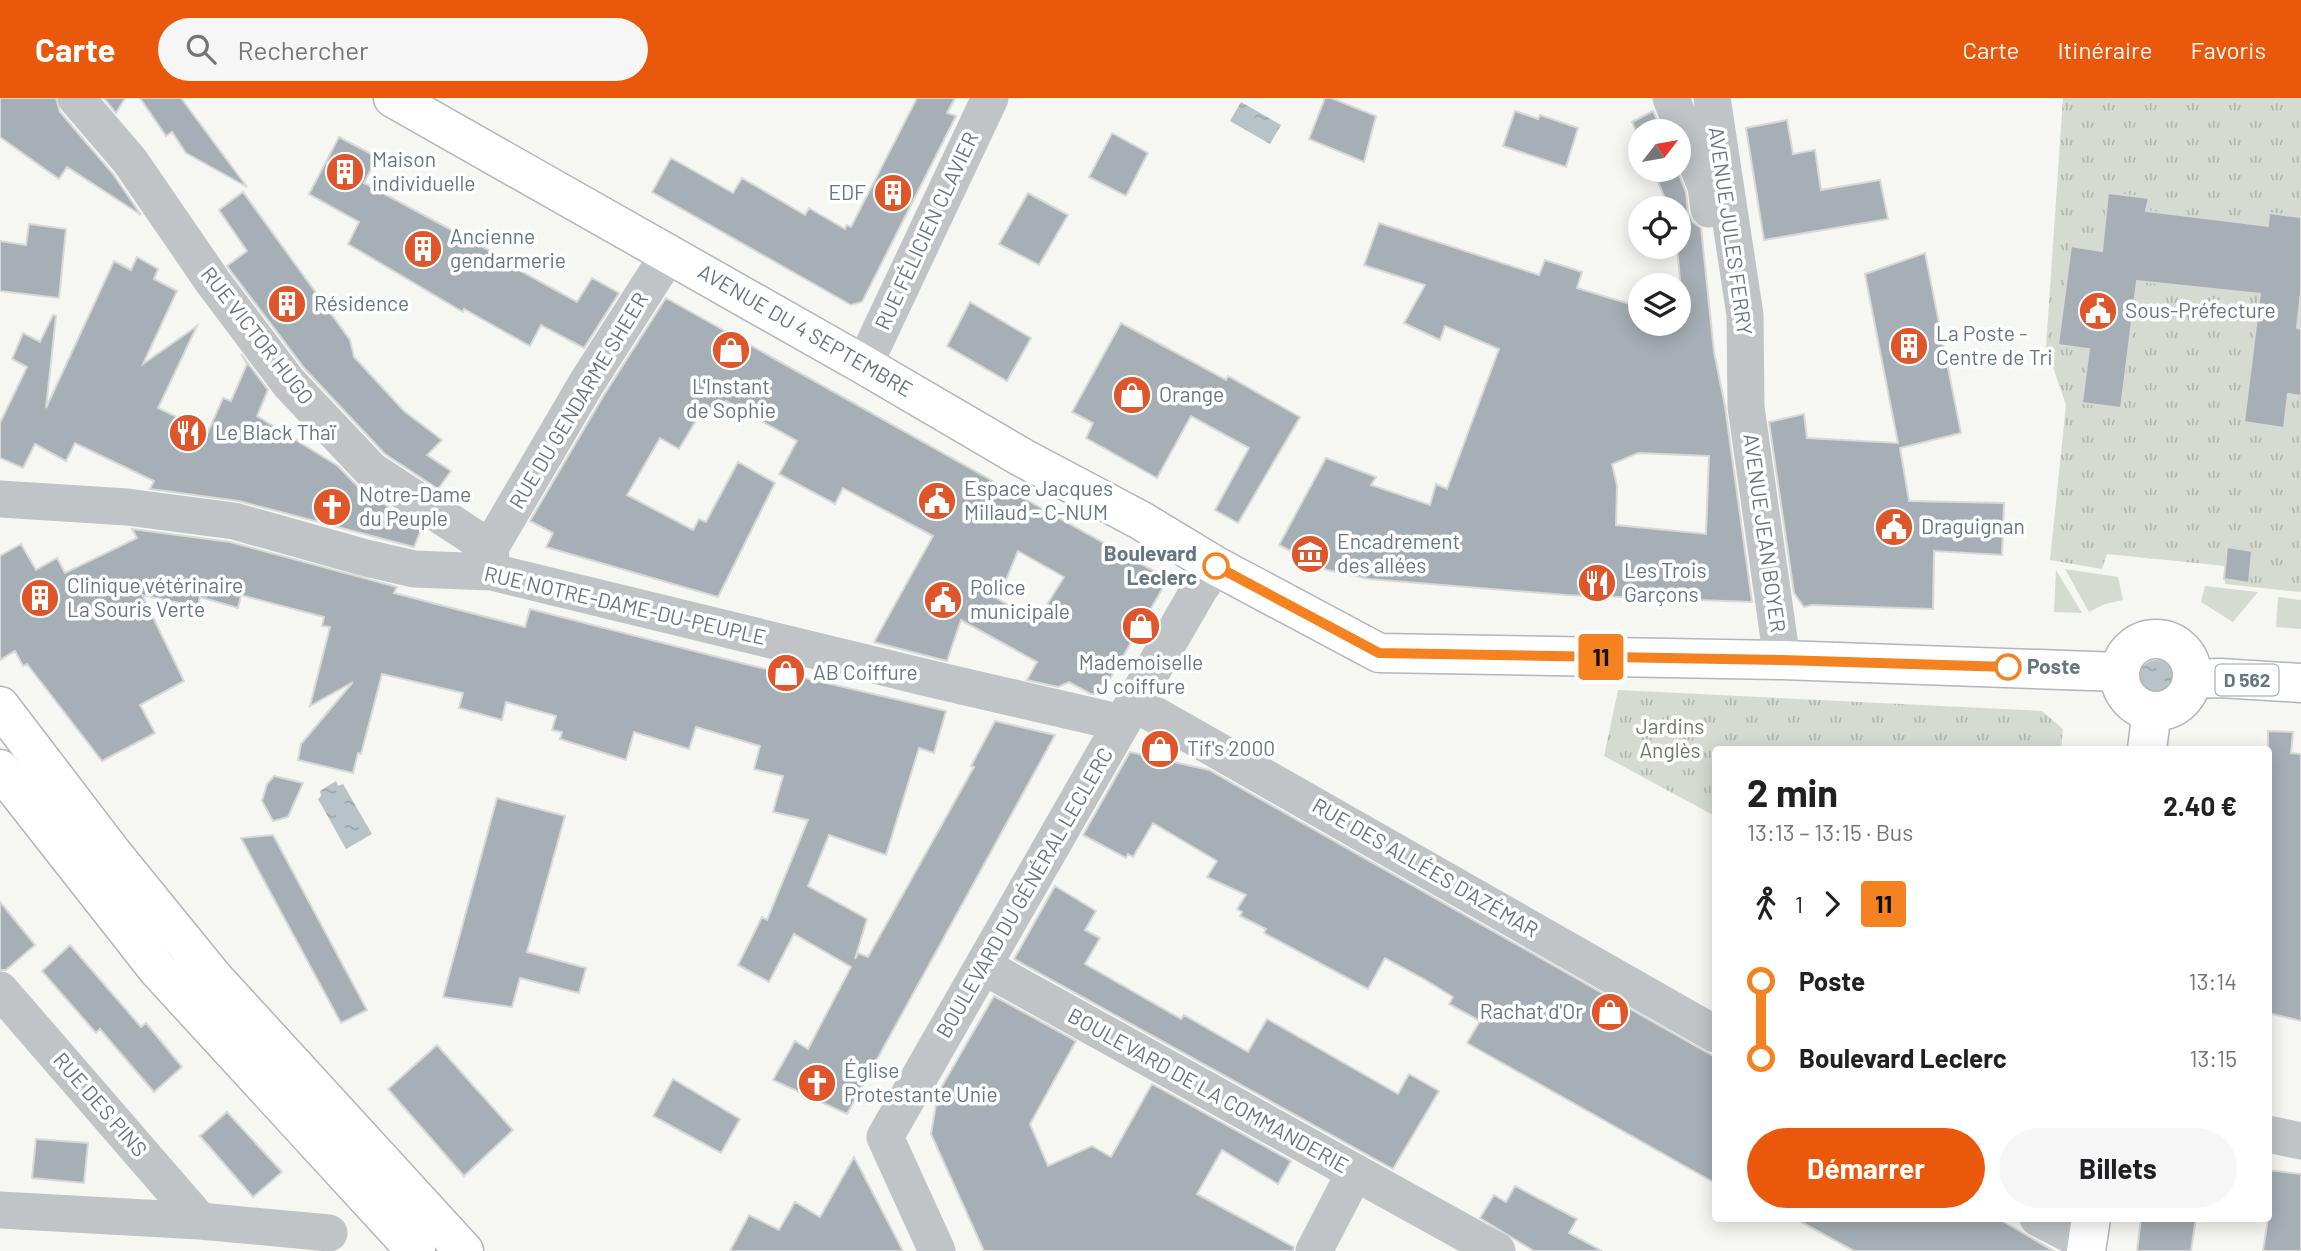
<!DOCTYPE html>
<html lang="fr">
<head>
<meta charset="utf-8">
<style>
	:root { --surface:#fff; --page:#f6f6f6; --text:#202124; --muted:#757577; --accent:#ea580c }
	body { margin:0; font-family:Barlow,sans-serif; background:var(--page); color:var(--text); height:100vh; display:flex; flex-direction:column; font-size:26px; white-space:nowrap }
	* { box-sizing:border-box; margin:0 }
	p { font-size:23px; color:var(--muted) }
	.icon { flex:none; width:38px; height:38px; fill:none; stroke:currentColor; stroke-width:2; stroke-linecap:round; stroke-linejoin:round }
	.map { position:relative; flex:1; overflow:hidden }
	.drawer { position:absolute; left:1712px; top:648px; width:560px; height:476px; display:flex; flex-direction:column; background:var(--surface); border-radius:7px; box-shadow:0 4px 18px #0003 }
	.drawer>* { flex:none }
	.badge { padding:0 14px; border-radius:5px; font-size:24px; line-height:46px }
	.needle { width:46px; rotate:59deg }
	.controls { position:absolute; left:1628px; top:21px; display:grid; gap:14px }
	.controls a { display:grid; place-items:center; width:63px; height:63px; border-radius:50%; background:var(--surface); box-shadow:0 4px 18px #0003; font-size:35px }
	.map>.badge { position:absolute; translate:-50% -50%; box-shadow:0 0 0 4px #fff }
	.legs { display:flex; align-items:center; gap:10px; height:77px; padding:0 35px; font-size:23px }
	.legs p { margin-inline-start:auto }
	.headline { display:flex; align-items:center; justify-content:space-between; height:119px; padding:0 35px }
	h1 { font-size:38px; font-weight:700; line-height:52px }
	.button { display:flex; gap:14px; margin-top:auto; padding:14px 35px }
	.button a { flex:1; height:80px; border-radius:42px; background:var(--accent); color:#fff; font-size:28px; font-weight:700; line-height:80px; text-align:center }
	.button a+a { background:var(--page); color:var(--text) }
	ul { padding:0 35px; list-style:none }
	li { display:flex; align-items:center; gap:24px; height:77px; font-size:26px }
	li i { display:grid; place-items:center; width:10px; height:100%; margin:0 9px; background:currentColor }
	li i::after { content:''; width:18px; height:18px; margin:-9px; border:5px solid; border-radius:50%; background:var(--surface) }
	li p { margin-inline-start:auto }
	li:first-child i { background:linear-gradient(#0000 50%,currentColor 0) }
	li:last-child i { background:linear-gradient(currentColor 50%,#0000 0) }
	header { display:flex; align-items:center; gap:42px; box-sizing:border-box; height:98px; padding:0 35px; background:var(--accent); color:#fff }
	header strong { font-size:33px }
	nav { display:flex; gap:38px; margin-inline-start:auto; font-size:24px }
	.search { width:490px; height:63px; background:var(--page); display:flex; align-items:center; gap:18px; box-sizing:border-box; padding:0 24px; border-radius:38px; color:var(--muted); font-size:26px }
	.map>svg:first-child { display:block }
	.green { fill:#d6dbd2 }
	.park { fill:url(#park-tufts) }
	.water { fill:url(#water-ripples) }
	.building { fill:#a6afb5; stroke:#d8d8d6; stroke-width:2; fill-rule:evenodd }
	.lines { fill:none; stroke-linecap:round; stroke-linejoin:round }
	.major-casing { stroke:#b1b6ba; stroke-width:41 }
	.minor { stroke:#c0c4c7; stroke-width:37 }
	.major { stroke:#fff; stroke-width:38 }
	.line-1-casing { stroke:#fff; stroke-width:16 }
	.line-1 { stroke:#f58220; stroke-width:10 }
	.stop-1-dot { fill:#fff; stroke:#f58220; stroke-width:3.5 }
	.labels { text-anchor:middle; stroke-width:7; stroke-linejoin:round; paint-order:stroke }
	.shield { fill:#fff; stroke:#949fa9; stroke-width:2 }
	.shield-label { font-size:19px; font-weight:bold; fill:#667684 }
	.poi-label { font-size:21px; fill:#667684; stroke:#fff; text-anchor:start }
	.street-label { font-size:21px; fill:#667684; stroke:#fff }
	.stop-label { font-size:21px; font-weight:bold; fill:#667684; stroke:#fff; text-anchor:end }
	.park-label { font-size:21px; fill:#697b65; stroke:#fff }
</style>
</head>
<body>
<header>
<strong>Carte</strong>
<div class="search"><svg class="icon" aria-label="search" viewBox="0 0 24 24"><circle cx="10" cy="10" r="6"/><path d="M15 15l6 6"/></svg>Rechercher</div>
<nav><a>Carte</a><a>Itinéraire</a><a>Favoris</a></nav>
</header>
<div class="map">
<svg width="2301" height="1153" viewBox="0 0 2301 1153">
	<defs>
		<pattern id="park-tufts" width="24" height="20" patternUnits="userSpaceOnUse" patternTransform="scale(1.75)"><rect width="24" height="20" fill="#d6dbd2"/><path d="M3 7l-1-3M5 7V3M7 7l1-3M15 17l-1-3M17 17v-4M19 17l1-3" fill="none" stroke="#b1b6b0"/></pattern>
		<pattern id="water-ripples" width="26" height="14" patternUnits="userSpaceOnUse" patternTransform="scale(1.75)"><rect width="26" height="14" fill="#b8c3c8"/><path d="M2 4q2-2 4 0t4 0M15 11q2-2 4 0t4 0" fill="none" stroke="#99a3a8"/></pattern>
	</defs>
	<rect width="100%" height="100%" fill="#f6f6f3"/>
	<path class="green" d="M2065 471 2118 479 2123 502 2105 506 2089 514Z
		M2056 472 2082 515 2054 514Z
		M2205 488 2258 494 2233 524 2201 504Z
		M2278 499 2301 502V531L2276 529Z"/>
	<path class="park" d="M2063 0H2301V494L2225 486V468L2107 456 2102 471 2050 462 2066 307 2046 249Z
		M1618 592 2042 613 2063 631 2061 651H1715V718L1604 658Z"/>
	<path class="water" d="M1241 4 1281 27 1270 46 1230 23Z
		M2139 580a18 18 0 1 1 36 0a18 18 0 1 1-36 0Z
		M336 683 338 688 343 686 372 736 346 751 318 701 321 698 320 693Z"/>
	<path class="building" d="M0 0H56L60 14 113 76 141 117 67 69 59 81 0 39Z
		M104 0H125L116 15Z
		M140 0H181L247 89 186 55 172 34 166 38Z
		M917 0H955L947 15 956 18 862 204 851 207 652 94 671 60 733 95 742 80 805 117 809 110 845 131 847 127 851 129Z
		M1325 0H1331L1376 18 1364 64 1309 41Z
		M1515 13 1538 21 1540 17 1578 30 1566 69 1503 48Z
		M1653 13 1662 33H1640V42L1632 24Z
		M1787 22 1793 56 1815 52 1821 92 1880 82 1888 121 1764 142 1746 30Z
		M1112 35 1148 55 1126 98 1089 79Z
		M339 39 377 59 364 85 498 157 497 160 577 204 592 180 619 195 584 250 541 227 530 248 464 211 463 214 348 146 359 124 309 96Z
		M1653 72H1677L1686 94 1688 115 1693 124 1701 130 1714 254 1725 308 1752 504 1566 497 1369 481 1327 472 1279 447 1326 360 1376 379 1371 387 1430 407 1436 386 1447 391 1499 251 1445 228 1440 242 1404 225 1425 187 1364 167 1379 125 1539 177 1545 162 1582 174 1577 190 1640 209V226H1678V222L1684 223 1677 149 1678 110H1669ZM1638 355 1709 358 1706 436 1616 427 1617 388 1612 366Z
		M243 94 350 242 354 259 404 313 442 342 427 357 451 373 438 391 385 356 305 271 227 168 247 153 219 112Z
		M1028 95 1068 117 1039 167 999 146Z
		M2108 95 2149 100 2146 113 2268 128 2269 115 2301 119V193L2297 230 2301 231V298L2288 296 2284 330 2244 324 2260 196 2137 183 2121 310 2082 305 2089 251 2058 247 2071 148 2102 153Z
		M29 126 66 131 59 200 0 193V143L26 147Z
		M1925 155 1961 335 1900 350 1909 403 2004 405 2002 457 1934 453 1933 511 1812 507 1804 509 1794 495 1769 324 1804 316 1807 340 1898 345 1865 176Z
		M137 159 158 171 154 181 177 193 143 266 197 228 158 310 208 334 223 300 231 303 247 266 241 256 268 292 257 318 338 368 359 390 422 430 414 449 239 403 150 391 154 383 75 345 66 363 35 346 23 370 0 360V325L27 269 12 261 23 235 40 244 53 217 56 218 46 310 114 163 131 172Z
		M666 200 1168 481 1101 596H1091L1069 584 1058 589 1027 582 1037 564 961 522 947 563 874 544 933 438 843 390 835 406 779 376 797 343 726 303 719 317 704 309 679 351 660 340 627 397 693 432 699 421 706 424 738 364 775 385 718 499 546 449 553 435 530 423 604 297ZM1018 453 1064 479 1037 523 998 501Z
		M970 204 1031 240 1007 283 947 248Z
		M1121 225 1226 282 1228 278 1300 319 1238 425 1215 412 1249 350 1191 318 1157 380 1086 340 1093 325 1072 314Z
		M132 431 230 444 397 489 394 495 525 529 530 511 745 566 946 613 934 655 919 650 886 757 829 737 808 788 867 821 855 861 858 855 868 859 974 669 971 668 995 623 1055 637 847 1016 773 982 795 943 808 951 851 869 794 836 769 884 738 867 762 819 767 822 808 722 773 714 783 678 754 671 760 648 696 629 689 651 634 634 626 662 560 641 562 634 552 632 556 618 506 604 502 622 459 610 463 595 382 576 361 656 358 655 353 675 298 662 301 646 353 584 310 608 330 529 322 528 324 519 241 497 238 510 200 499 198 509 142 497 184 583 140 607 155 635 102 663 27 566 23 568 15 553 0 562V458L21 446 36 472 57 460 65 475 137 440Z
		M2227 449 2252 453 2249 485 2224 481Z
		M2268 633 2293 634 2291 655 2301 656V923L2268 915Z
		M1130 654 1209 672 1715 959V1085L1467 945 1480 923 1449 906 1453 899 1424 881 1385 860 1368 891 1264 835 1266 831 1240 818 1242 814 1237 811 1246 797 1207 779 1217 763 1153 725 1133 759 1128 756 1126 760 1083 737Z
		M274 678 303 685 288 719 273 723 262 703 267 686Z
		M497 700 565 718 527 854 586 870 579 895 520 880 512 909 443 899Z
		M273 737 367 912 341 925 241 740Z
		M1055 788 1096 813 1085 832 1100 840 1085 866 1181 921 1184 917 1248 954 1267 921 1398 996 1409 976 1439 993 1393 1071 1014 861Z
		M0 804 35 847 6 872H0Z
		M70 847 141 929 146 925 182 969 154 994 100 931 96 935 42 873Z
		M994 898 1076 943 1030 1026 1048 1068 1092 1048 1111 1059 1152 986 1291 1063 1278 1086 1222 1052 1197 1096 1294 1149 1293 1153H984L931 1036 938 995Z
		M437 947 513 1032 464 1078 388 991Z
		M673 981 740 1021 721 1055 653 1018Z
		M227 1014 282 1074 253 1099 200 1038Z
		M36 1041 88 1045 84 1085 32 1080Z
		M854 1059 903 1153H730L749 1117 779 1132 795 1104 820 1119Z
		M2268 1072 2301 1076V1153H2263L2268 1120Z
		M1515 1088 1577 1121 1569 1135 1602 1153H1534L1480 1120 1494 1097 1506 1104Z
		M1794 1120H1997L2054 1153H1854Z
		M2141 1120H2196L2191 1153H2137Z"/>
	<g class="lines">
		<g class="major-casing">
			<path id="major" d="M393 0 864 267 1023 360 1140 422 1216 468 1379 555 1782 562 2120 574
				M2120 577a36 36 0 1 1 72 0a36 36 0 1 1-72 0Z
				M2192 581 2220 580 2301 585
				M0 608 113 756 213 879 464 1153
				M2147 651 2152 613
				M0 671 158 872 416 1153
				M2086 1153 2091 1120"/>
		</g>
		<path class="minor" d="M76 0 130 63 213 184 289 285 371 372 490 450 492 474
			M1671 0 1706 89 1709 111
			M1712 0 1745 217 1746 309 1782 562
			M864 267 990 0
			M0 401 127 409 234 423 366 460 414 471 492 474 936 582 1122 625
			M490 450 586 286 669 156
			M1134 605 1715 936
			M983 868 1497 1153
			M0 892 200 1123
			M2268 1036 2301 1043
			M0 1112 200 1123 329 1135
			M2038 1120 2087 1145
			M937 1153 885 1039 1122 625 1200 490 1216 468
			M1314 1153 1355 1074"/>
		<use href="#major" class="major"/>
	</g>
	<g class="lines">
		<g class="line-1-casing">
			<path id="line-1" d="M1216 468 1379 555 1782 562 2008 569"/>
		</g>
		<use href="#line-1" class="line-1"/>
	</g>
	<defs>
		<g id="building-disc" transform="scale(2.0125)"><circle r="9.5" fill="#df562a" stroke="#fff"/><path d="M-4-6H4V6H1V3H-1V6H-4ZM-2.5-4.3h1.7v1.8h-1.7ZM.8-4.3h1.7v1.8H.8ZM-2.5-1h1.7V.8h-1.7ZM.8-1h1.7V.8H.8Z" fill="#fff"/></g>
		<g id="civic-disc" transform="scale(2.0125)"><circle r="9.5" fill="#df562a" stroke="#fff"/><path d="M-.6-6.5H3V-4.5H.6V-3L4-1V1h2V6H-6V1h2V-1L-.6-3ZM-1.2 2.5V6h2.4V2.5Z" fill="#fff"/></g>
		<g id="shop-disc" transform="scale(2.0125)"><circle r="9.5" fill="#df562a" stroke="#fff"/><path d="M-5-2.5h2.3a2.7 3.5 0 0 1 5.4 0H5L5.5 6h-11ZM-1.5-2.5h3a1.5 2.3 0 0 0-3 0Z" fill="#fff"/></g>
		<g id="restaurant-disc" transform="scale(2.0125)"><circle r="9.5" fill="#df562a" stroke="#fff"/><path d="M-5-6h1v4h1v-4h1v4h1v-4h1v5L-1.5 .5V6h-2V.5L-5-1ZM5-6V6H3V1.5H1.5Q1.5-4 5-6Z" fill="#fff"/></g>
		<g id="church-disc" transform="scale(2.0125)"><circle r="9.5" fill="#df562a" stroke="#fff"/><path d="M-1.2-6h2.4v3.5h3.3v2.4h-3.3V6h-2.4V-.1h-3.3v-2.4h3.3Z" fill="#fff"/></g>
		<g id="museum-disc" transform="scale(2.0125)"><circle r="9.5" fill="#df562a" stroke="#fff"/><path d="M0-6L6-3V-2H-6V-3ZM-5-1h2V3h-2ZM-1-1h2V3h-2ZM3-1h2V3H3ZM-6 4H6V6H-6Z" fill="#fff"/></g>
	</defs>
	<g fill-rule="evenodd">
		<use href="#building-disc" x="345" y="74"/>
		<use href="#building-disc" x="893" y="95"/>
		<use href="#building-disc" x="423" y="151"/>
		<use href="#building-disc" x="287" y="206"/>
		<use href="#civic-disc" x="2098" y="213"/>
		<use href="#building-disc" x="1909" y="248"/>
		<use href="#shop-disc" x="731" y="252"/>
		<use href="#shop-disc" x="1132" y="297"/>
		<use href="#restaurant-disc" x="188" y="335"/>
		<use href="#civic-disc" x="937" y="403"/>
		<use href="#church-disc" x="332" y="409"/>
		<use href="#civic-disc" x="1894" y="429"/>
		<use href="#museum-disc" x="1310" y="456"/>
		<use href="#restaurant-disc" x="1597" y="485"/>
		<use href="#building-disc" x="40" y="500"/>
		<use href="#civic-disc" x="943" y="502"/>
		<use href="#shop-disc" x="1141" y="528"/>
		<use href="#shop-disc" x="786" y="575"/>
		<use href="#shop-disc" x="1160" y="651"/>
		<use href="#shop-disc" x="1610" y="914"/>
		<use href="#church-disc" x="817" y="985"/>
	</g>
	<g class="stop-1-dot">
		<circle cx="1216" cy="468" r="12"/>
		<circle cx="2008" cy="569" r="12"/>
	</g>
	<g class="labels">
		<rect class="shield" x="2215.5" y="566.5" width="63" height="31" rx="5"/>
		<g class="shield-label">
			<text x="2247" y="589">D 562</text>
		</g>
		<g class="poi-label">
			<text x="372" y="69">Maison<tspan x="372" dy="24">individuelle</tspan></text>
			<text x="866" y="102" text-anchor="end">EDF</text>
			<text x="450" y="146">Ancienne<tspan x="450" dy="24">gendarmerie</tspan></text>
			<text x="314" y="213">Résidence</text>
			<text x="2125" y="220">Sous-Préfecture</text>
			<text x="1936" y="243">La Poste -<tspan x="1936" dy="24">Centre de Tri</tspan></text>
			<text x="731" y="296" text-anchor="middle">L'Instant<tspan x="731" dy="24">de Sophie</tspan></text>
			<text x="1159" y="304">Orange</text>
			<text x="215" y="342">Le Black Thaï</text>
			<text x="964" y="398">Espace Jacques<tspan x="964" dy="24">Millaud - C-NUM</tspan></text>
			<text x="359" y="404">Notre-Dame<tspan x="359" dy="24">du Peuple</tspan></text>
			<text x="1921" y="436">Draguignan</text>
			<text x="1337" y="451">Encadrement<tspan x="1337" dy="24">des allées</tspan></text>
			<text x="1624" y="480">Les Trois<tspan x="1624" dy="24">Garçons</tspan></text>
			<text x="67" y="495">Clinique vétérinaire<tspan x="67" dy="24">La Souris Verte</tspan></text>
			<text x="970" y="497">Police<tspan x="970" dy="24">municipale</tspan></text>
			<text x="1141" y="572" text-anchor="middle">Mademoiselle<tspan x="1141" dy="24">J coiffure</tspan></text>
			<text x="813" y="582">AB Coiffure</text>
			<text x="1187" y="658">Tif's 2000</text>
			<text x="1583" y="921" text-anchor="end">Rachat d'Or</text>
			<text x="844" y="980">Église<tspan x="844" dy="24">Protestante Unie</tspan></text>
		</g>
		<g class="street-label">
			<text transform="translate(927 133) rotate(-65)" y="7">RUE FÉLICIEN CLAVIER</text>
			<text transform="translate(1730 133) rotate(82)" y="7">AVENUE JULES FERRY</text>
			<text transform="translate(805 233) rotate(30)" y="7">AVENUE DU 4 SEPTEMBRE</text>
			<text transform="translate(257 238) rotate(52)" y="7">RUE VICTOR HUGO</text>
			<text transform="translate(579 303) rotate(-59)" y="7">RUE DU GENDARME SHEER</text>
			<text transform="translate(1764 435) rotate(82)" y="7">AVENUE JEAN BOYER</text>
			<text transform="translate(625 508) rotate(13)" y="7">RUE NOTRE-DAME-DU-PEUPLE</text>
			<text transform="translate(1425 770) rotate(30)" y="7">RUE DES ALLÉES D'AZÉMAR</text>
			<text transform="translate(1025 795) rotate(-60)" y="7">BOULEVARD DU GÉNÉRAL LECLERC</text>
			<text transform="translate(1208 993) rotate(29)" y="7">BOULEVARD DE LA COMMANDERIE</text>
			<text transform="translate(100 1007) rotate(49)" y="7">RUE DES PINS</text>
		</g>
		<g class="stop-label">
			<text x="1197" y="463">Boulevard<tspan x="1197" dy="24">Leclerc</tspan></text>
			<text x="2027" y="576" text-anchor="start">Poste</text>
		</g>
		<g class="park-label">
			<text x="1670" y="636">Jardins<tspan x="1670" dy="24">Anglès</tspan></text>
		</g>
	</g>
</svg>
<div class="controls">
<a><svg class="needle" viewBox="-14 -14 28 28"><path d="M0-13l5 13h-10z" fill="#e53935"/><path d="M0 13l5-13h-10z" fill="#757577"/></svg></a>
<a><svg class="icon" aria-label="locate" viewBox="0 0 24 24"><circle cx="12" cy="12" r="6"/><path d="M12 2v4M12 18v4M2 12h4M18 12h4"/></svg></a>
<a><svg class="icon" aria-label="layers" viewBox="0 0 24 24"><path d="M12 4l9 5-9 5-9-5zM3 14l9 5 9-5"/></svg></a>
</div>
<b class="badge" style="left:1601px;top:559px;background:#f58220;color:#111">11</b>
<section class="drawer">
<div class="headline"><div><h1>2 min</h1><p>13:13 – 13:15 · Bus</p></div><b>2.40 €</b></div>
<div class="legs"><svg class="icon" aria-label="walk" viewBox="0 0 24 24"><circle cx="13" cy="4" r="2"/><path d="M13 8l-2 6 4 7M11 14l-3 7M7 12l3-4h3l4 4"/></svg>1<svg class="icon" aria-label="forward" viewBox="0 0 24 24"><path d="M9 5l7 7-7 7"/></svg><b class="badge" style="background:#f58220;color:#111">11</b></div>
<ul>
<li><i style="color:#f58220"></i><b>Poste</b><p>13:14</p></li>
<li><i style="color:#f58220"></i><b>Boulevard Leclerc</b><p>13:15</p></li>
</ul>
<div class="button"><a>Démarrer</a><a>Billets</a></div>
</section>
</div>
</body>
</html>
